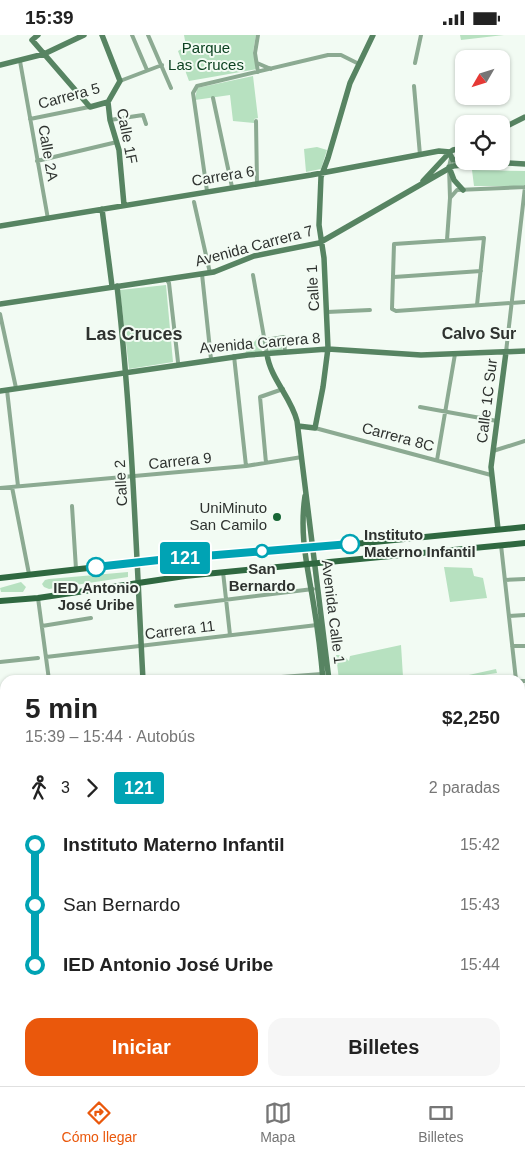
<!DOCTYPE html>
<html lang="es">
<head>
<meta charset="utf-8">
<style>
	:root { --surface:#fff; --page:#f6f6f6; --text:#222; --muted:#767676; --line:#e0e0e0; --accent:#ea580c }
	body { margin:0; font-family:Arial,sans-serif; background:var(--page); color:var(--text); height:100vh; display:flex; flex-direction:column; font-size:19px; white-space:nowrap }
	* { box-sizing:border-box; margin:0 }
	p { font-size:16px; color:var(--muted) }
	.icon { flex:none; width:28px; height:28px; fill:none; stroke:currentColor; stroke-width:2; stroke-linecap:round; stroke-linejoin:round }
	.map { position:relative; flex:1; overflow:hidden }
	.drawer { position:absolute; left:0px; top:640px; width:525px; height:411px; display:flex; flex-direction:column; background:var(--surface); border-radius:15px 15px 0 0; box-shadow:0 1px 4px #0004 }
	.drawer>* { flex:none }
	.badge { padding:0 10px; border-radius:4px; font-size:18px; line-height:32px }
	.needle { width:32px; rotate:231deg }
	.fabs { position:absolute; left:455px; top:15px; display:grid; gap:10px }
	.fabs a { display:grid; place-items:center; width:55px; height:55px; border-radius:10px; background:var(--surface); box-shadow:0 1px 4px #0004; font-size:25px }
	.map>.badge { position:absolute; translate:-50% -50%; box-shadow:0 0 0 2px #fff }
	.legs { display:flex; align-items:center; gap:8px; height:55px; padding:0 25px; font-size:16px }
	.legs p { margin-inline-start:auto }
	.overview { display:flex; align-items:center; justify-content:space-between; height:85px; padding:0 25px }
	h1 { font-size:28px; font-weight:800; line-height:38px }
	.primary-button { display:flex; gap:10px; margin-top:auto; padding:10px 25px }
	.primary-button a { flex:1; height:58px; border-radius:15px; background:var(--accent); color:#fff; font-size:20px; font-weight:800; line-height:58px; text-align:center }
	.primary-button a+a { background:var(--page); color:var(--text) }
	ul { padding:0 25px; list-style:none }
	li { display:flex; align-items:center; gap:18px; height:60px; font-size:19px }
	li i { display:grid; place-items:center; width:8px; height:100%; margin:0 6px; background:currentColor }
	li i::after { content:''; width:12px; height:12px; margin:-6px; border:4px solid; border-radius:50%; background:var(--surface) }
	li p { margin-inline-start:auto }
	li:first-child i { background:linear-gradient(#0000 50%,currentColor 0) }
	li:last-child i { background:linear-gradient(currentColor 50%,#0000 0) }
	.status { display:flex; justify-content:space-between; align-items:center; height:35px; padding:0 25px; background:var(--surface); direction:ltr }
	.status svg { height:14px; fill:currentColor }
	.dock { display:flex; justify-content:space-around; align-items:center; height:70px; border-top:1px solid var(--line); background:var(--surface); font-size:14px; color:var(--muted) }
	.dock a { display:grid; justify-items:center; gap:2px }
	.dock .current { color:var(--accent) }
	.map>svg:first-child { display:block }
	.green { fill:#b7e1c0 }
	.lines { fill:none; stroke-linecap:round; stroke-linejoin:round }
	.street { stroke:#8caa92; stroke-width:4 }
	.secondary { stroke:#578462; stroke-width:5.5 }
	.primary { stroke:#2f6840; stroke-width:6 }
	.line-1-casing { stroke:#fff; stroke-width:11 }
	.line-1 { stroke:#00a3b4; stroke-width:8 }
	.poi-dot { fill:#176635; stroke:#f2fbf3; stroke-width:2 }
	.stop-1-dot { fill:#fff; stroke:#00a3b4; stroke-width:2.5 }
	.labels { text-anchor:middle; stroke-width:4; stroke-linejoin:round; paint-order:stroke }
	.park-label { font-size:15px; fill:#0c4221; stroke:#f2fbf3 }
	.street-label { font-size:15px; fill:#2e322f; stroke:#f2fbf3 }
	.poi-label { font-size:15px; fill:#2e322f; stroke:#f2fbf3; text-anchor:end }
	.stop-label { font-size:15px; font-weight:bold; fill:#2e322f; stroke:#f2fbf3 }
	.neighbourhood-label { font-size:16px; font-weight:bold; fill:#2e322f; stroke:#f2fbf3 }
	.quarter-label { font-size:18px; font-weight:bold; fill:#2e322f; stroke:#f2fbf3 }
</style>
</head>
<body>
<div class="status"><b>15:39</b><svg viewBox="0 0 49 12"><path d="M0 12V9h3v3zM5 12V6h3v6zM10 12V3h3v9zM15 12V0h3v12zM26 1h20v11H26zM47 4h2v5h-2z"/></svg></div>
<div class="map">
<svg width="525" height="1051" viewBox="0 0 525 1051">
	<rect width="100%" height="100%" fill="#f2fbf3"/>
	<path class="green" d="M184 0H256L253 17 257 34 189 46 178 16 186 11Z
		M460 0H504L461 5Z
		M253 41 258 83 254 84V88L233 86 230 60 195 65 197 53Z
		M317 112 327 115 321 134 306 137 304 114Z
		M472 135 525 136V151H474Z
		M166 250 173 327 129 334 120 255Z
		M260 300 262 317 245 318Z
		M282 305V315L270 316 268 307Z
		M444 532 472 533 474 541 483 543 487 563 450 567Z
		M128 537V542L49 554 44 552 42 549 45 545 49 544Z
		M21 547 26 552 23 557H1L0 553Z
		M401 610 403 642 397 645H339L336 620H343L349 626 350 621Z
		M496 634 497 638 470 642V645H446Z"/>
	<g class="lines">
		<path class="street" d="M132 0 147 35
			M148 0 171 53
			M258 0 255 18 258 37
			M20 26 48 184
			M257 28 271 34
			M415 28 421 0
			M120 46 162 30
			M414 51 420 120
			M213 63 232 152
			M30 84 89 72
			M110 85 143 80 146 89
			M256 86 257 148
			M37 126 117 107
			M207 156 193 58 197 51 328 20H341L359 29
			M450 163 457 155 525 152
			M194 167 210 238
			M447 205 450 163 449 132 451 123
			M202 239 211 324
			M253 240 267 319
			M394 242 481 236
			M166 244 169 248 178 327
			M477 270 484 203 394 209 392 274 396 276 525 267
			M327 277 370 275
			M0 279 16 353
			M265 305 284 302 285 318
			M506 317 525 152
			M234 321 246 431
			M7 355 18 451
			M420 372 497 386
			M315 393 491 440
			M493 416 525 406
			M437 425 455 319
			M266 428 260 362 283 354
			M12 452 29 539
			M0 453 246 431 302 422
			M72 471 76 534
			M501 510 516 645
			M223 537 230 600
			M505 545 525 544
			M38 563 49 645
			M176 571 313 554
			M509 581 525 580
			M42 591 91 583
			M512 611H525
			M46 622 317 590
			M0 627 38 623
			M135 645 143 644
			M240 645 322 639
			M520 646H525
			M520 680 525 681
			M0 738 5 737
			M0 804H5
			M520 837 525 756
			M520 868H525
			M0 986H5
			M520 1015H525
			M0 1024 5 1022
			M164 1046 166 1051
			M208 1046 212 1051
			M231 1046V1051
			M283 1046 285 1051
			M342 1046 344 1051
			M389 1046 390 1051
			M479 1046V1051
			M95 1051 110 1046
			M300 1051 314 1046"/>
		<path class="secondary" d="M38 0 32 5 90 72 108 67 120 46 102 0
			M0 30 44 19 84 0
			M108 67 110 85 119 115 124 170
			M501 94 525 82
			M457 115 460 117 461 124 466 129
			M450 119 453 125H456L460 122
			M449 132 454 145 463 155
			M423 146 450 117
			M102 174 112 251
			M0 191 311 140 439 116 450 117 453 115 464 113
			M117 251C132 382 136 513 143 645
			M0 269 214 237 254 221 319 208 453 131 490 127 525 129
			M267 319C270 343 291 362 297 386L329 645
			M0 356 248 320 328 314 421 320 525 316
			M298 391 315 393 323 352 328 313 324 223 319 190 321 142 328 123 350 48 373 0
			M305 461C299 502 308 533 314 572 318 596 321 621 323 645
			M498 494 491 432 506 317
			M0 922 5 954
			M23 1046 24 1051
			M109 1046 111 1051
			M408 1046 410 1051
			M417 1046 419 1051
			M175 1051V1046
			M257 1051 263 1046"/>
		<path class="primary" d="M0 543 168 524 334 511 525 492
			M0 566 38 563 185 541 525 508
			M520 901H525
			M520 919H525"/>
	</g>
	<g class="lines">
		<g class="line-1-casing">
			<path id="line-1" d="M96 532 168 524 350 509"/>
		</g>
		<use href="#line-1" class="line-1"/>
	</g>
	<circle class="poi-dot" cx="277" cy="482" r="5"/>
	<g class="stop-1-dot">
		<circle cx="350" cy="509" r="9"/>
		<circle cx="262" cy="516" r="6"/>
		<circle cx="96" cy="532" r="9"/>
	</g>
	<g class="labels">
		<g class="park-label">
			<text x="206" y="18">Parque<tspan x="206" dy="17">Las Cruces</tspan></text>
		</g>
		<g class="street-label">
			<text transform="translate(69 61) rotate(-15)" y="5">Carrera 5</text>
			<text transform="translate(127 101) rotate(79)" y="5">Calle 1F</text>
			<text transform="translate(48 118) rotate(80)" y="5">Calle 2A</text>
			<text transform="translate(223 141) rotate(-9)" y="5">Carrera 6</text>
			<text transform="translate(254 211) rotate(-15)" y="5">Avenida Carrera 7</text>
			<text transform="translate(313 253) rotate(-93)" y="5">Calle 1</text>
			<text transform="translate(260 308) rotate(-5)" y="5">Avenida Carrera 8</text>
			<text transform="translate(487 366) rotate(-83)" y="5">Calle 1C Sur</text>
			<text transform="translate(398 402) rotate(15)" y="5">Carrera 8C</text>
			<text transform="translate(180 426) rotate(-6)" y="5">Carrera 9</text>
			<text transform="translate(121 448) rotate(-93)" y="5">Calle 2</text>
			<text transform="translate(333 577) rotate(83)" y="5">Avenida Calle 1</text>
			<text transform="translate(180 595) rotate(-7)" y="5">Carrera 11</text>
		</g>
		<g class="poi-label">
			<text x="267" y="478">UniMinuto<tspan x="267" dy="17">San Camilo</tspan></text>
		</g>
		<g class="stop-label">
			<text x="364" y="505" text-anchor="start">Instituto<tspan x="364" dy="17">Materno Infantil</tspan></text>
			<text x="262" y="539">San<tspan x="262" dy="17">Bernardo</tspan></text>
			<text x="96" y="558">IED Antonio<tspan x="96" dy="17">José Uribe</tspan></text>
		</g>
		<g class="neighbourhood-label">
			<text x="479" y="304">Calvo Sur</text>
		</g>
		<g class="quarter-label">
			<text x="134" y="305">Las Cruces</text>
		</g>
	</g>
</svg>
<div class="fabs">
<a><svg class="needle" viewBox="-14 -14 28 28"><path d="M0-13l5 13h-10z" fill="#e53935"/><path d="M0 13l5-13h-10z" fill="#767676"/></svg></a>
<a><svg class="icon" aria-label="locate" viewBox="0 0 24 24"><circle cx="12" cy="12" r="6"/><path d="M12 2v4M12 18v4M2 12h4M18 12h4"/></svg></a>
</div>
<b class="badge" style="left:185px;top:523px;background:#00a3b4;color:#fff">121</b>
<section class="drawer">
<div class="overview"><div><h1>5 min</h1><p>15:39 – 15:44 · Autobús</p></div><b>$2,250</b></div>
<div class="legs"><svg class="icon" aria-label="walk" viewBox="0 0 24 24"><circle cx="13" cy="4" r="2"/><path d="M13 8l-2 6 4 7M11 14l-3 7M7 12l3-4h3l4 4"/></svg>3<svg class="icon" aria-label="forward" viewBox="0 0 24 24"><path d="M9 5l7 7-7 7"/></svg><b class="badge" style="background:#00a3b4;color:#fff">121</b><p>2 paradas</p></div>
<ul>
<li><i style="color:#00a3b4"></i><b>Instituto Materno Infantil</b><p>15:42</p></li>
<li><i style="color:#00a3b4"></i><span>San Bernardo</span><p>15:43</p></li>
<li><i style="color:#00a3b4"></i><b>IED Antonio José Uribe</b><p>15:44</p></li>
</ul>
<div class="primary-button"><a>Iniciar</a><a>Billetes</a></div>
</section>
</div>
<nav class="dock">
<a class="current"><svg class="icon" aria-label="directions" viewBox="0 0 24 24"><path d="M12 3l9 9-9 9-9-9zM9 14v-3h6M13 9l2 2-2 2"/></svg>Cómo llegar</a>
<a><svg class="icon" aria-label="map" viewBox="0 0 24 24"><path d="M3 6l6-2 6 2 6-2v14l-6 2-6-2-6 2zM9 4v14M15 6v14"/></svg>Mapa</a>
<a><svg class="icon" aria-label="tickets" viewBox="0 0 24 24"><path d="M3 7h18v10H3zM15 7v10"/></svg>Billetes</a>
</nav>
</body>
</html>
